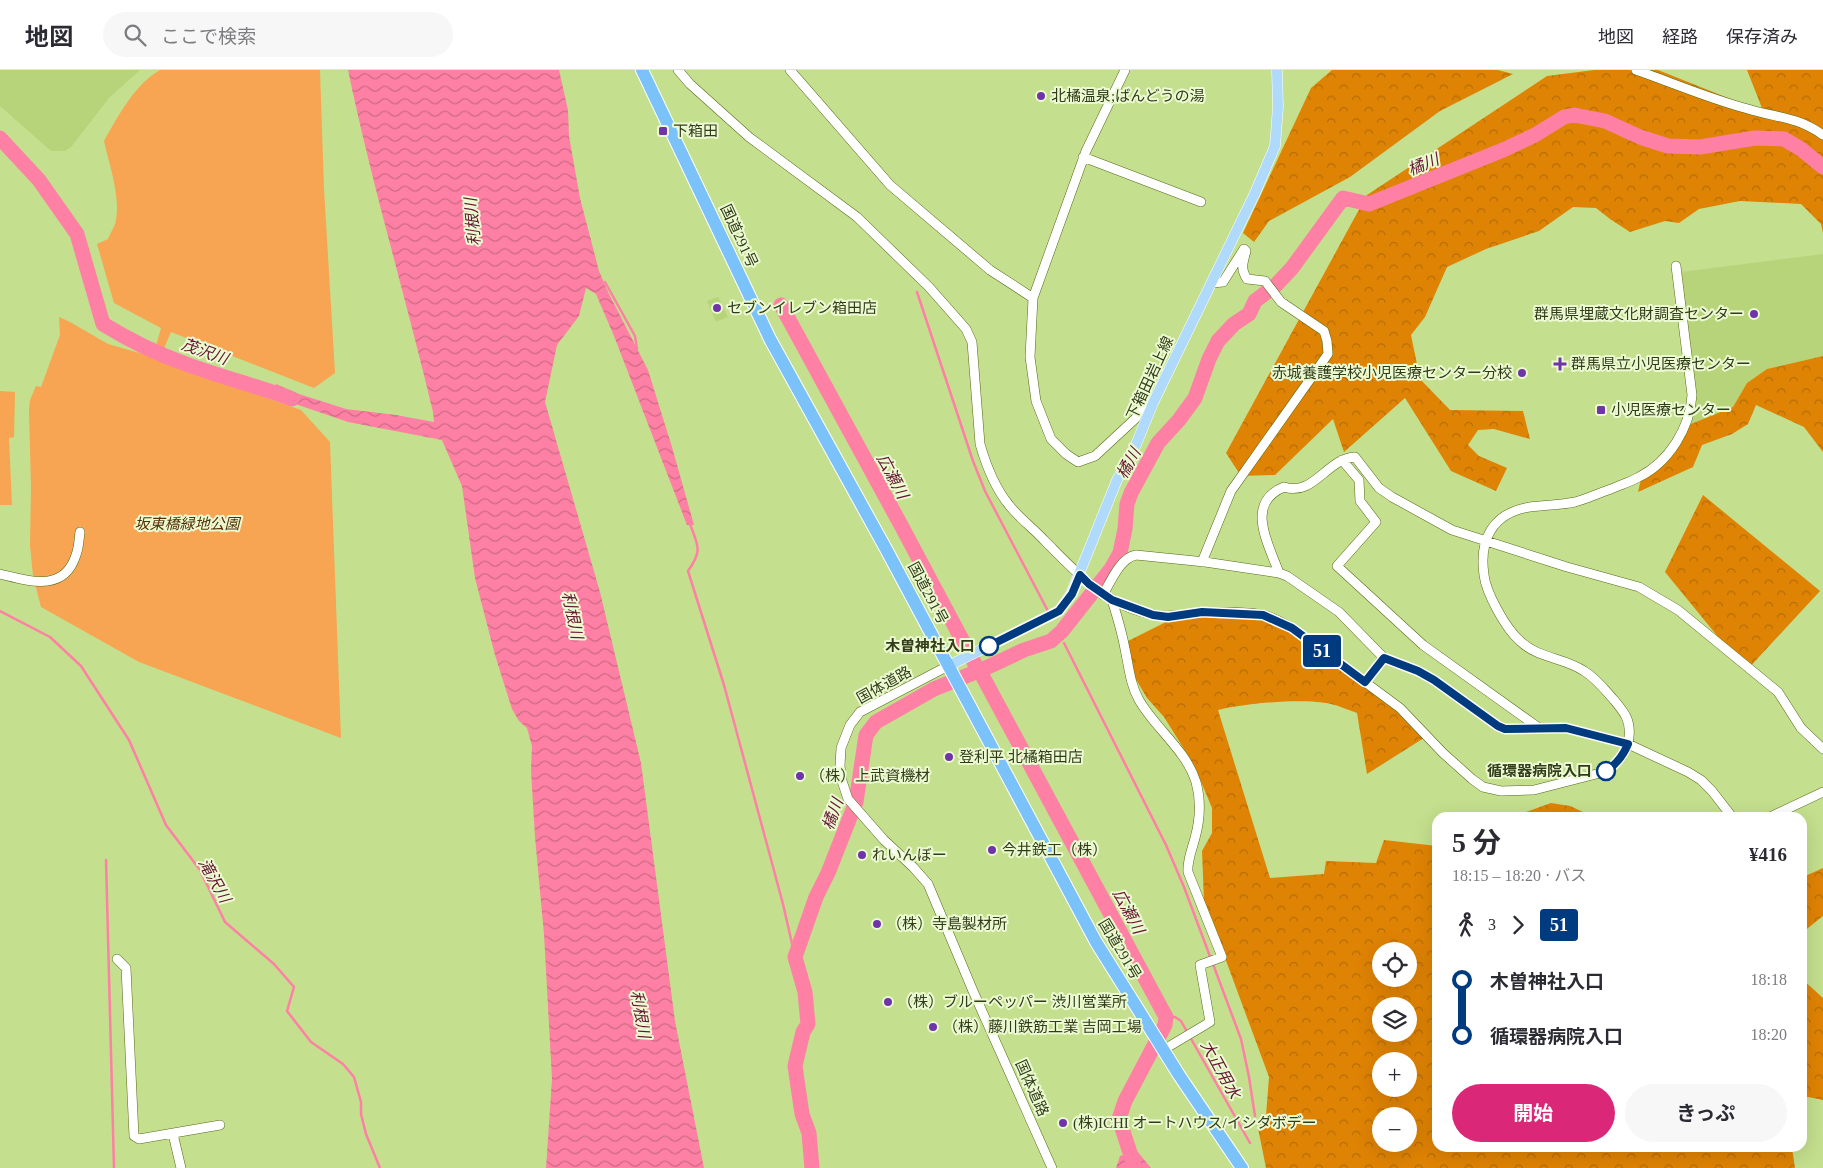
<!DOCTYPE html>
<html lang="ja">
<head>
<meta charset="utf-8">
<style>
	:root { --surface:#fff; --page:#f7f7f7; --text:#2b2b33; --muted:#7c7c81; --line:#e1e1e2; --accent:#db2777 }
	body { margin:0; font-family:"Times New Roman","Noto Sans JP",serif; background:var(--page); color:var(--text); height:100vh; display:flex; flex-direction:column; font-size:19px; white-space:nowrap }
	* { box-sizing:border-box; margin:0 }
	p { font-size:16px; color:var(--muted) }
	.icon { flex:none; width:28px; height:28px; fill:none; stroke:currentColor; stroke-width:2; stroke-linecap:round; stroke-linejoin:round }
	.map { position:relative; flex:1; overflow:hidden }
	.sheet { position:absolute; left:1432px; top:742px; width:375px; height:340px; display:flex; flex-direction:column; background:var(--surface); border-radius:15px; box-shadow:0 5px 20px #0002 }
	.sheet>* { flex:none }
	.badge { padding:0 10px; border-radius:4px; font-size:18px; line-height:32px }
	.controls { position:absolute; left:1372px; top:872px; display:grid; gap:10px }
	.controls a { display:grid; place-items:center; width:45px; height:45px; border-radius:50%; background:var(--surface); box-shadow:0 5px 20px #0002; font-size:25px }
	.map>.badge { position:absolute; translate:-50% -50%; box-shadow:0 0 0 2px #fff }
	.legs { display:flex; align-items:center; gap:8px; height:55px; padding:0 20px; font-size:16px }
	.legs p { margin-inline-start:auto }
	.head { display:flex; align-items:center; justify-content:space-between; height:85px; padding:0 20px }
	h1 { font-size:28px; font-weight:700; line-height:38px }
	.primary-button { display:flex; gap:10px; margin-top:auto; padding:10px 20px }
	.primary-button a { flex:1; height:58px; border-radius:30px; background:var(--accent); color:#fff; font-size:20px; font-weight:700; line-height:58px; text-align:center }
	.primary-button a+a { background:var(--page); color:var(--text) }
	ul { padding:0 20px; list-style:none }
	li { display:flex; align-items:center; gap:18px; height:55px; font-size:19px }
	li i { display:grid; place-items:center; width:8px; height:100%; margin:0 6px; background:currentColor }
	li i::after { content:''; width:12px; height:12px; margin:-6px; border:4px solid; border-radius:50%; background:var(--surface) }
	li p { margin-inline-start:auto }
	li:first-child i { background:linear-gradient(#0000 50%,currentColor 0) }
	li:last-child i { background:linear-gradient(currentColor 50%,#0000 0) }
	header { display:flex; align-items:center; gap:30px; box-sizing:border-box; height:70px; padding:0 25px; background:var(--surface); border-bottom:1px solid var(--line) }
	header strong { font-size:24px }
	nav { display:flex; gap:28px; margin-inline-start:auto; font-size:18px }
	.search { width:350px; height:45px; background:var(--page); display:flex; align-items:center; gap:12px; box-sizing:border-box; padding:0 18px; border-radius:28px; color:var(--muted); font-size:19px }
	.map>svg:first-child { display:block }
	.built { fill:#b7d47a }
	.forest { fill:url(#forest-crowns); fill-rule:evenodd }
	.park { fill:#f7a553 }
	.water { fill:url(#water-waves) }
	.lines { fill:none; stroke-linecap:round; stroke-linejoin:round }
	.stream { stroke:#fe80a4; stroke-width:2.5 }
	.river { stroke:#fe80a4; stroke-width:15 }
	.minor-casing { stroke:#556b17; stroke-width:10 }
	.major-casing { stroke:#fff; stroke-width:11 }
	.highway-casing { stroke:#fff; stroke-width:14 }
	.minor { stroke:#fff; stroke-width:9 }
	.major { stroke:#b0dafc; stroke-width:10 }
	.highway { stroke:#7cc2fa; stroke-width:12 }
	.line-1-casing { stroke:#fff; stroke-width:11 }
	.line-1 { stroke:#003b80; stroke-width:8 }
	.poi-dot { fill:#7034aa; stroke:#ecfad2; stroke-width:2 }
	.stop-1-dot { fill:#fff; stroke:#003b80; stroke-width:2.5 }
	.labels { text-anchor:middle; stroke-width:4; stroke-linejoin:round; paint-order:stroke }
	.poi-label { font-size:15px; fill:#323c1a; stroke:#ecfad2; text-anchor:start }
	.street-label { font-size:15px; fill:#323c1a; stroke:#ecfad2 }
	.park-label { font-size:15px; font-style:italic; fill:#553006; stroke:#ecfad2 }
	.stop-label { font-size:15px; font-weight:bold; fill:#323c1a; stroke:#ecfad2; text-anchor:end }
	.water-label { font-size:16px; font-style:italic; fill:#641632; stroke:#ecfad2 }
</style>
</head>
<body>
<header>
<strong>地図</strong>
<div class="search"><svg class="icon" aria-label="search" viewBox="0 0 24 24"><circle cx="10" cy="10" r="6"/><path d="M15 15l6 6"/></svg>ここで検索</div>
<nav><a>地図</a><a>経路</a><a>保存済み</a></nav>
</header>
<div class="map">
<svg width="1823" height="1098" viewBox="0 0 1823 1098">
	<defs>
		<pattern id="forest-crowns" width="20" height="18" patternUnits="userSpaceOnUse" patternTransform="scale(1.25)"><rect width="20" height="18" fill="#df8304"/><path d="M2 6a3 3 0 1 1 6 0M12 15a3 3 0 1 1 6 0" fill="none" stroke="#b56c05"/></pattern>
		<pattern id="water-waves" width="16" height="10" patternUnits="userSpaceOnUse" patternTransform="scale(1.25)"><rect width="16" height="10" fill="#fe80a4"/><path d="M0 5q4-4 8 0t8 0" fill="none" stroke="#ce6a85"/></pattern>
	</defs>
	<rect width="100%" height="100%" fill="#c4df8d"/>
	<path class="built" d="M0 0H140L109 28 71 77 65 81H51L0 36Z
		M1823 184V286L1767 299 1747 313 1733 337 1691 354 1695 337 1681 202Z
		M718 227 728 247 716 252 707 231Z"/>
	<path class="forest" d="M1332 0H1498L1513 4 1440 41 1350 107 1269 151 1254 172 1243 163 1311 18Z
		M1594 0H1658L1783 50 1762 38 1747 0H1823V163L1821 154 1801 134 1740 131 1699 139 1679 153 1665 151 1630 162 1610 149 1596 138 1573 137 1539 161 1486 179 1447 197 1425 247 1411 265 1420 309 1450 340 1523 341 1530 369 1494 359 1478 360 1468 375 1479 386 1507 398 1496 421 1451 401 1405 328 1344 382 1333 349 1275 405 1241 406 1226 383 1367 125 1547 6Z
		M1823 286V382L1804 357 1756 335 1748 354 1732 364 1702 375 1693 397 1638 422 1641 409 1661 397 1675 383 1691 354 1733 337 1747 313 1767 299Z
		M1703 425 1820 521 1746 601 1665 502Z
		M1204 546C1222 547 1243 544 1261 549 1282 553 1300 569 1317 581 1355 608 1392 636 1427 666L1367 704 1357 643C1348 640 1340 636 1331 634 1304 628 1245 633 1218 640L1270 808 1324 804 1326 791 1376 793 1384 770 1437 776 1438 1078H1792L1795 1098H1266L1258 1058 1266 1046 1269 1007 1204 831 1202 781 1212 763V738L1194 695 1164 647 1147 628 1134 606 1128 571 1166 552ZM1381 881H1409V909H1381ZM1381 936H1409V964H1381ZM1381 991H1409V1019H1381ZM1381 1046H1409V1074H1381Z
		M1551 733 1570 736 1594 747H1512Z
		M1823 798V846L1803 862V807Z
		M1802 909 1823 928V1030L1803 1026Z"/>
	<path class="park" d="M160 0H320L324 119 335 303 314 318 171 262 159 290 301 340 330 372 341 668 139 592 41 537 33 506 30 475 31 418 29 340 30 330 36 316 41 317 60 265 59 247 70 252 108 274 153 287 161 258 114 233 97 174 108 169C110 164 113 159 115 154 122 130 109 94 104 71 119 45 134 15 160 0Z
		M0 321 15 322 14 367 9 368 12 435H0Z"/>
	<path class="water" d="M348 0H559L568 40 569 66 580 128 599 201 608 222 648 300 672 377 694 455H687L614 266 596 224 586 218 579 246 557 275 545 332 600 522 641 693 675 951 704 1098H546L552 1009 544 864 535 767 531 700 532 676 527 658 519 651 512 639 495 585 475 508 462 416 442 370 348 352 272 326 276 314 299 324 346 339 396 345 434 352 433 342C406 228 372 115 348 0Z
		M1137 1081 1151 1098H1116L1120 1086Z"/>
	<g class="lines">
		<path class="stream" d="M605 212 635 266 637 279
			M917 222 973 391 985 421 1049 543
			M690 454C698 476 703 480 688 501L724 615 783 834 796 891
			M0 541 50 567 81 596 129 670 166 755 200 800 225 852 274 894 294 917 287 941 311 972 343 994 354 1007 361 1032V1044L366 1064 380 1098
			M1064 573 1166 775 1184 817 1211 889
			M106 790 114 1098
			M1213 894 1241 969 1249 1007 1255 1046
			M1166 947H1175L1181 951 1250 1073"/>
		<path class="river" d="M0 68 39 110 77 164 103 254C129 270 157 284 186 294 221 307 257 316 292 329
			M781 235 902 457 975 594
			M983 607 1166 947 1165 955 1125 1031 1119 1049 1135 1098
			M812 1098 809 1063 802 1044 795 996 803 962 808 954 805 922 795 887 816 827 828 803 856 732 866 665 876 652 934 619 988 597 1024 580 1051 571 1062 561 1111 499 1120 483 1125 459 1127 434 1131 423 1158 373 1179 350 1195 328 1209 289 1218 271 1234 254 1249 244 1255 231 1276 215 1292 198 1343 128 1369 134 1503 80 1535 65 1564 47 1574 45 1605 51 1640 67 1668 76 1700 77 1755 68 1784 69 1801 79 1823 97"/>
		<g class="minor-casing">
			<path id="minor" d="M678 0 690 14 749 67 857 147 929 217 966 259 972 272 980 374C986 395 995 418 1009 435 1019 448 1033 458 1044 470 1078 504 1105 536 1155 545 1170 548 1184 544 1200 543 1213 541 1252 542 1264 545 1274 548 1283 553 1292 558L1400 638 1443 683 1472 709 1483 717 1501 721 1534 720 1604 702C1618 694 1627 683 1629 667 1631 650 1624 642 1614 630 1605 620 1596 608 1584 601 1563 587 1539 589 1520 571 1506 559 1486 523 1484 505 1479 470 1492 443 1530 437 1545 435 1561 435 1575 432 1587 429 1599 423 1611 419 1620 415 1630 412 1639 407 1669 392 1690 358 1692 325L1676 196
				M790 0 890 115 990 200 1033 228
				M1125 0 1086 81 1033 228 1030 287 1036 331 1051 369 1066 384 1078 392 1095 386 1136 348 1144 331 1153 333
				M1636 0C1673 13 1710 29 1748 39 1777 48 1796 46 1823 65
				M1083 87 1201 132
				M1342 390 1359 410 1360 431 1376 452 1337 496 1423 575 1539 658
				M1202 492 1231 421 1328 284 1327 271 1324 261 1281 232 1265 211 1247 209C1240 198 1243 193 1246 181L1244 179 1223 212 1212 213
				M1279 503C1269 475 1244 433 1284 417 1314 427 1327 388 1355 387L1379 418 1392 427 1452 460 1567 497 1639 517 1678 540 1778 622 1801 658 1823 679
				M0 504C29 511 64 523 76 485 79 477 79 469 80 462
				M1103 525C1111 511 1120 488 1136 485L1205 492 1279 503 1287 506 1339 542 1384 588 1418 601 1434 610 1498 656 1505 659 1566 658 1628 674 1688 702 1701 710 1712 721 1733 748
				M1112 530C1117 546 1122 562 1125 579 1129 597 1130 614 1139 630 1155 658 1186 680 1196 712 1201 730 1200 750 1195 768 1192 780 1187 790 1188 802L1222 887 1200 895 1210 952 1163 980
				M948 596 860 642 850 655 841 678 840 696 842 711 848 729 884 770 913 797 928 814 973 921 1052 1098
				M1365 612 1384 588
				M1768 748 1823 722
				M117 889 126 898 134 1066 139 1069 220 1055
				M173 1064 181 1098"/>
		</g>
		<g class="major-casing">
			<path id="major" d="M948 596 1059 541 1071 524 1117 410 1133 382 1153 333 1255 123 1275 76 1278 37 1277 0"/>
		</g>
		<g class="highway-casing">
			<path id="highway" d="M642 0 770 269 886 479 1096 872 1179 1005 1242 1098"/>
		</g>
		<use href="#minor" class="minor"/>
		<use href="#major" class="major"/>
		<use href="#highway" class="highway"/>
	</g>
	<g class="lines">
		<g class="line-1-casing">
			<path id="line-1" d="M989 576 1059 541 1072 524 1080 505 1089 514 1112 530 1153 545 1168 547 1202 542 1263 545 1292 558 1365 612 1384 588 1418 601 1434 610 1498 656 1505 659 1566 658 1628 674C1623 686 1617 694 1606 701"/>
		</g>
		<use href="#line-1" class="line-1"/>
	</g>
	<g class="poi-dot">
		<circle cx="1041" cy="26" r="5"/>
		<rect x="658" y="56" width="10" height="10" rx="2.5"/>
		<circle cx="717" cy="238" r="5"/>
		<circle cx="1754" cy="244" r="5"/>
		<path d="M1557.5 286.5h5v5h5v5h-5v5h-5v-5h-5v-5h5z"/>
		<circle cx="1522" cy="303" r="5"/>
		<rect x="1596" y="335" width="10" height="10" rx="2.5"/>
		<circle cx="949" cy="687" r="5"/>
		<circle cx="800" cy="706" r="5"/>
		<circle cx="992" cy="780" r="5"/>
		<circle cx="862" cy="785" r="5"/>
		<circle cx="877" cy="854" r="5"/>
		<circle cx="888" cy="932" r="5"/>
		<circle cx="933" cy="957" r="5"/>
		<circle cx="1063" cy="1053" r="5"/>
	</g>
	<g class="stop-1-dot">
		<circle cx="989" cy="576" r="9"/>
		<circle cx="1606" cy="701" r="9"/>
	</g>
	<g class="labels">
		<g class="poi-label">
			<text x="1051" y="31">北橘温泉;ばんどうの湯</text>
			<text x="673" y="66">下箱田</text>
			<text x="727" y="243">セブンイレブン箱田店</text>
			<text x="1744" y="249" text-anchor="end">群馬県埋蔵文化財調査センター</text>
			<text x="1571" y="299">群馬県立小児医療センター</text>
			<text x="1512" y="308" text-anchor="end">赤城養護学校小児医療センター分校</text>
			<text x="1611" y="345">小児医療センター</text>
			<text x="959" y="692">登利平 北橘箱田店</text>
			<text x="810" y="711">（株）上武資機材</text>
			<text x="1002" y="785">今井鉄工（株）</text>
			<text x="872" y="790">れいんぼー</text>
			<text x="887" y="859">（株）寺島製材所</text>
			<text x="898" y="937">（株）ブルーペッパー 渋川営業所</text>
			<text x="943" y="962">（株）藤川鉄筋工業 吉岡工場</text>
			<text x="1073" y="1058">(株)ICHI オートハウス/イシダボデー</text>
		</g>
		<g class="street-label">
			<text transform="translate(739 166) rotate(65)" y="5">国道291号</text>
			<text transform="translate(1150 308) rotate(-65)" y="5">下箱田岩上線</text>
			<text transform="translate(928 523) rotate(62)" y="5">国道291号</text>
			<text transform="translate(884 615) rotate(-29)" y="5">国体道路</text>
			<text transform="translate(1120 879) rotate(59)" y="5">国道291号</text>
			<text transform="translate(1032 1018) rotate(66)" y="5">国体道路</text>
		</g>
		<g class="park-label">
			<text x="187" y="459">坂東橋緑地公園</text>
		</g>
		<g class="stop-label">
			<text x="975" y="581">木曽神社入口</text>
			<text x="1592" y="706">循環器病院入口</text>
		</g>
		<g class="water-label">
			<text transform="translate(1423 94) rotate(-22)" y="6">橘川</text>
			<text transform="translate(472 152) rotate(-95)" y="6">利根川</text>
			<text transform="translate(205 281) rotate(20)" y="6">茂沢川</text>
			<text transform="translate(1128 393) rotate(-61)" y="6">橘川</text>
			<text transform="translate(893 406) rotate(62)" y="6">広瀬川</text>
			<text transform="translate(573 545) rotate(78)" y="6">利根川</text>
			<text transform="translate(832 744) rotate(-70)" y="6">橘川</text>
			<text transform="translate(215 810) rotate(61)" y="6">滝沢川</text>
			<text transform="translate(1129 841) rotate(62)" y="6">広瀬川</text>
			<text transform="translate(641 944) rotate(80)" y="6">利根川</text>
			<text transform="translate(1221 999) rotate(61)" y="6">大正用水</text>
		</g>
	</g>
</svg>
<div class="controls">
<a><svg class="icon" aria-label="locate" viewBox="0 0 24 24"><circle cx="12" cy="12" r="6"/><path d="M12 2v4M12 18v4M2 12h4M18 12h4"/></svg></a>
<a><svg class="icon" aria-label="layers" viewBox="0 0 24 24"><path d="M12 4l9 5-9 5-9-5zM3 14l9 5 9-5"/></svg></a>
<a>+</a>
<a>−</a>
</div>
<b class="badge" style="left:1322px;top:581px;background:#003b80;color:#fff">51</b>
<section class="sheet">
<div class="head"><div><h1>5 分</h1><p>18:15 – 18:20 · バス</p></div><b>¥416</b></div>
<div class="legs"><svg class="icon" aria-label="walk" viewBox="0 0 24 24"><circle cx="13" cy="4" r="2"/><path d="M13 8l-2 6 4 7M11 14l-3 7M7 12l3-4h3l4 4"/></svg>3<svg class="icon" aria-label="forward" viewBox="0 0 24 24"><path d="M9 5l7 7-7 7"/></svg><b class="badge" style="background:#003b80;color:#fff">51</b></div>
<ul>
<li><i style="color:#003b80"></i><b>木曽神社入口</b><p>18:18</p></li>
<li><i style="color:#003b80"></i><b>循環器病院入口</b><p>18:20</p></li>
</ul>
<div class="primary-button"><a>開始</a><a>きっぷ</a></div>
</section>
</div>
</body>
</html>
